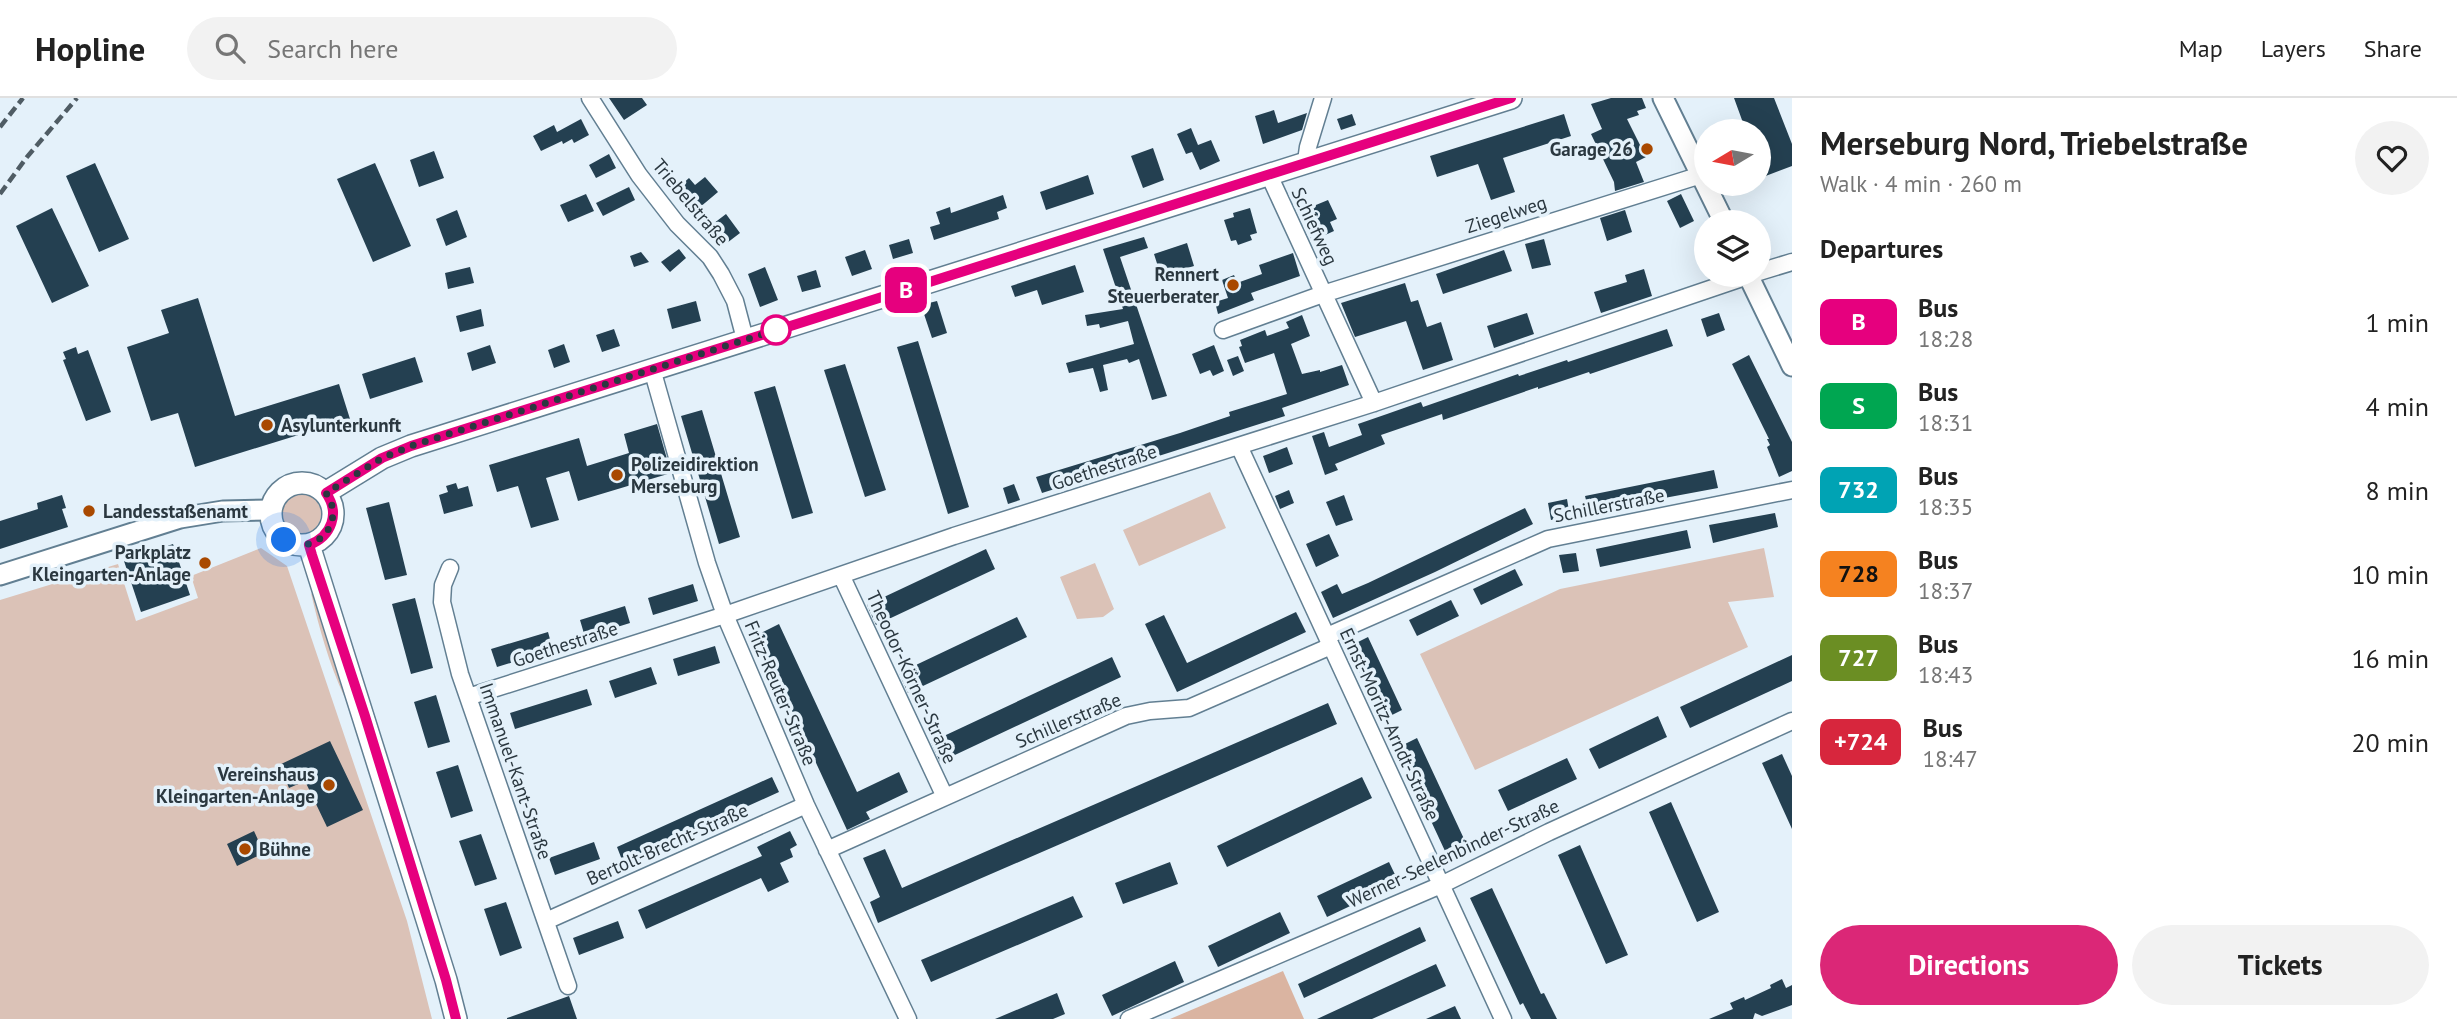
<!DOCTYPE html>
<html lang="en">
<head>
<meta charset="utf-8">
<style>
	:root { --surface:#fff; --page:#f2f2f2; --text:#222; --muted:#767676; --line:#e0e0e0; --accent:#db2777 }
	body { margin:0; font-family:"PT Sans",sans-serif; background:var(--page); color:var(--text); height:100vh; display:flex; flex-direction:column; font-size:26px; white-space:nowrap }
	* { box-sizing:border-box; margin:0 }
	p { font-size:23px; color:var(--muted) }
	.icon { flex:none; width:38px; height:38px; fill:none; stroke:currentColor; stroke-width:2; stroke-linecap:round; stroke-linejoin:round }
	.map { position:relative; flex:1; overflow:hidden }
	.details { display:flex; flex-direction:column; background:var(--surface); width:665px }
	.details>* { flex:none }
	.badge { padding:0 14px; border-radius:10px; font-size:24px; line-height:46px }
	.needle { width:46px; rotate:260deg }
	.buttons { position:absolute; left:1694px; top:21px; display:grid; gap:14px }
	.buttons a { display:grid; place-items:center; width:77px; height:77px; border-radius:50%; background:var(--surface); box-shadow:0 7px 28px #0002; font-size:35px }
	.you { position:absolute; width:35px; height:35px; margin:-18px; border:5px solid #fff; border-radius:50%; background:#1a73e8; box-shadow:0 0 0 10px #1a73e833 }
	.map>.badge { position:absolute; translate:-50% -50%; box-shadow:0 0 0 4px #fff }
	h2 { padding:0 28px; font-size:26px; line-height:63px }
	.round { display:grid; place-items:center; flex:none; width:74px; height:74px; border-radius:37px; background:var(--page) }
	.summary { display:flex; align-items:center; justify-content:space-between; height:119px; padding:0 28px }
	h1 { font-size:33px; font-weight:700; line-height:52px }
	.cta { display:flex; gap:14px; margin-top:auto; padding:14px 28px }
	.cta a { flex:1; height:80px; border-radius:42px; background:var(--accent); color:#fff; font-size:28px; font-weight:700; line-height:80px; text-align:center }
	.cta a+a { background:var(--page); color:var(--text) }
	ul { padding:0; list-style:none }
	li { display:flex; align-items:center; gap:21px; height:84px; padding:0 28px }
	li div { flex:1 }
	li b { display:block; font-size:26px }
	li em { font-style:normal }
	li .badge { min-width:77px; font-weight:700; text-align:center }
	header { display:flex; align-items:center; gap:42px; box-sizing:border-box; height:98px; padding:0 35px; background:var(--surface); border-bottom:2px solid var(--line) }
	header strong { font-size:33px }
	nav { display:flex; gap:38px; margin-inline-start:auto; font-size:24px }
	.search { width:490px; height:63px; background:var(--page); display:flex; align-items:center; gap:18px; box-sizing:border-box; padding:0 24px; border-radius:38px; color:var(--muted); font-size:26px }
	main { display:flex; flex:1; min-height:0 }
	.map>svg:first-child { display:block }
	.green { fill:#dbc2b7 }
	.forest { fill:#dab4a1 }
	.building { fill:#244051 }
	.lines { fill:none; stroke-linecap:round; stroke-linejoin:round }
	.minor-casing { stroke:#627f92; stroke-width:19 }
	.tertiary-casing { stroke:#627f92; stroke-width:23 }
	.secondary-casing { stroke:#627f92; stroke-width:24 }
	.minor { stroke:#fff; stroke-width:16 }
	.tertiary { stroke:#fff; stroke-width:19 }
	.secondary { stroke:#fff; stroke-width:21 }
	.rail { stroke:#4f5c64; stroke-width:4.5; stroke-dasharray:10 5; stroke-linecap:butt }
	.line-casing { stroke:#fff; stroke-width:16 }
	.line { stroke:#e6007e; stroke-width:10 }
	.walk { stroke:#2b3840; stroke-width:7; stroke-dasharray:0 12.6 }
	.poi-dot { fill:#a94900; stroke:#e4f1fa; stroke-width:2.5 }
	.stop-dot { fill:#fff; stroke:#e6007e; stroke-width:3.5 }
	.labels { text-anchor:middle; stroke-width:7; stroke-linejoin:round; paint-order:stroke }
	.poi-label { font-size:19px; font-weight:bold; fill:#2b3840; stroke:#e4f1fa; text-anchor:end }
	.street-label { font-size:19px; fill:#2b3840; stroke:#e4f1fa }
</style>
</head>
<body>
<header>
<strong>Hopline</strong>
<div class="search"><svg class="icon" aria-label="search" viewBox="0 0 24 24"><circle cx="10" cy="10" r="6"/><path d="M15 15l6 6"/></svg>Search here</div>
<nav><a>Map</a><a>Layers</a><a>Share</a></nav>
</header>
<main>
<div class="map">
<svg width="1792" height="921" viewBox="0 0 1792 921">
	<rect width="100%" height="100%" fill="#e4f1fa"/>
	<path class="green" d="M1210 394 1226 430 1139 468 1123 432Z
		M281 416a20 20 0 1 1 40 0a20 20 0 1 1-40 0Z
		M261 450 287 468 407 823 432 921H0V502L118 466 136 523 198 500 191 478Z
		M1764 450 1774 499 1728 504 1748 549 1475 672 1420 556 1560 491Z
		M1095 465 1114 511 1103 519 1077 521 1060 479Z
		M311 495 318 503 348 597 344 598C329 565 319 530 311 495Z"/>
	<path class="forest" d="M1283 873 1304 921H1170Z"/>
	<path class="building" d="M609 0H642L647 7 624 22Z
		M1611 0H1642L1646 10 1637 13 1639 17 1627 21 1646 59 1636 64 1644 84 1615 93 1614 84 1591 36 1602 31 1591 6Z
		M1734 0H1774L1792 46V68L1763 79 1759 67V33H1746Z
		M1274 12 1278 25 1307 15 1302 32 1263 46 1255 18Z
		M1352 16 1356 27 1341 32 1337 21Z
		M1564 16 1571 38 1503 60 1515 94 1491 102 1478 66 1437 79 1430 58Z
		M581 21 589 37 574 45 572 41 563 46 562 43 541 53 533 38 554 27 557 34Z
		M1191 30 1198 47 1211 42 1220 63 1200 72 1192 54 1186 56 1177 36Z
		M1153 50 1164 82 1143 90 1131 58Z
		M434 53 444 80 419 89 410 62Z
		M609 56 616 70 596 80 589 67Z
		M95 65 129 141 99 154 66 78Z
		M375 65 411 148 373 164 337 81Z
		M1088 77 1094 96 1046 112 1040 94Z
		M705 79 718 94 693 115 679 99 685 94 680 88 689 80 695 87Z
		M629 89 635 102 603 118 596 105Z
		M586 96 594 113 568 124 560 107Z
		M1681 96 1694 123 1680 130 1667 103Z
		M1003 97 1007 110 997 114 999 121 934 142 930 129 940 126 936 114 950 109 951 115Z
		M1328 102 1337 121 1330 124 1334 133 1312 143 1299 114Z
		M52 110 89 188 52 205 16 128Z
		M1250 110 1257 135 1250 137 1252 142 1238 147 1236 142 1231 143 1224 122 1234 119 1233 115Z
		M457 112 467 139 446 148 436 121Z
		M1625 112 1632 134 1607 143 1600 120Z
		M726 116 740 135 723 148 709 129Z
		M1144 139 1148 150 1120 159 1167 298 1152 302 1139 261 1129 265 1127 261 1103 267 1108 292 1100 294 1093 270 1069 275 1066 265 1134 246 1128 223 1100 230 1099 226 1087 228 1085 217 1123 211 1103 151Z
		M909 141 913 155 893 161 889 147Z
		M1544 141 1551 167 1532 171 1525 146Z
		M1187 145 1194 168 1161 178 1154 156Z
		M679 151 686 160 670 174 661 164Z
		M865 152 872 171 852 178 845 159Z
		M1504 152 1512 173 1443 196 1436 176Z
		M641 154 649 164 634 169 630 158Z
		M1293 155 1300 178 1251 195 1254 202 1218 216 1215 204 1228 200 1222 182 1234 177 1237 185 1262 176 1259 167Z
		M1075 167 1084 194 1042 207 1037 192 1015 199 1011 188Z
		M470 169 474 185 448 191 445 175Z
		M765 169 778 202 760 209 748 176Z
		M1644 171 1652 198 1601 215 1594 194 1627 184 1625 177Z
		M816 172 821 189 802 194 797 178Z
		M1405 185 1411 204 1418 202 1427 229 1441 224 1453 262 1423 272 1406 223 1355 239 1341 205Z
		M198 200 235 318 339 286 350 321 195 369 178 315 151 323 127 249 169 235 161 212Z
		M696 203 701 223 672 231 667 211Z
		M937 203 947 235 932 240 921 207Z
		M481 211 484 228 460 234 456 218Z
		M1527 215 1534 236 1494 250 1487 228Z
		M1719 215 1725 232 1707 239 1701 221Z
		M1302 217 1310 238 1291 246 1302 276 1320 272V274L1342 267 1349 287 1282 310 1285 318 1042 395 1036 379 1180 335 1230 318 1229 314 1287 296 1274 255 1245 265 1239 249 1242 248 1240 242 1265 232 1267 238 1289 230 1286 224Z
		M614 231 620 248 602 254 596 237Z
		M1667 231 1673 248 1590 276 1589 274 1538 291V289L1443 322 1442 316 1381 337 1385 346 1335 366 1338 372 1325 377 1312 338 1324 334 1329 349 1362 337 1358 326 1387 316 1421 304 1423 309 1518 276 1519 278 1567 262 1568 264Z
		M918 243 969 409 948 416 897 249Z
		M564 246 570 264 554 270 548 252Z
		M490 247 496 265 472 273 467 255Z
		M1214 247 1224 273 1213 278 1210 272 1200 276 1192 256Z
		M76 249 78 256 88 252 111 314 86 323 63 262 66 261 63 254Z
		M1749 257 1792 344V373L1779 379 1767 349 1770 347 1767 341H1769L1732 266Z
		M1238 258 1244 273 1233 278 1227 262Z
		M415 259 423 284 370 301 362 276Z
		M845 266 886 392 865 399 824 272Z
		M775 288 813 415 792 421 754 294Z
		M702 312 740 439 719 446 681 318Z
		M657 326 671 375 578 403 569 373 546 380 559 422 531 430 518 388 497 394 489 367 579 340 587 368 629 355 624 336Z
		M1287 349 1293 366 1269 375 1263 358Z
		M1714 372 1718 390 1589 414 1585 398Z
		M456 385 458 391 468 388 473 408 444 416 439 397 448 394 446 388Z
		M1014 386 1020 402 1008 406 1003 390Z
		M1289 392 1294 405 1280 411 1275 398Z
		M62 397 66 410 62 411 68 429 0 451V423L38 411 37 405Z
		M1344 397 1353 422 1336 428 1326 404Z
		M1567 401 1570 419 1551 422 1548 405Z
		M389 404 407 477 385 482 366 410Z
		M1525 410 1533 426 1435 474 1333 520 1321 494 1337 486 1342 496 1368 485Z
		M1775 415 1778 429 1713 445 1709 427Z
		M1687 432 1691 450 1600 469 1596 451Z
		M1329 436 1339 458 1316 469 1306 446Z
		M173 446 190 497 141 514 124 463Z
		M986 451 995 471 876 527 867 507Z
		M1576 455 1579 473 1563 475 1559 457Z
		M1515 471 1523 487 1481 507 1473 491Z
		M693 486 698 503 653 517 648 500Z
		M415 500 433 570 411 576 392 506Z
		M1451 502 1459 518 1417 538 1409 522Z
		M625 508 630 525 585 539 580 522Z
		M1296 514 1306 534 1177 594 1145 526 1164 517 1187 565Z
		M1017 519 1027 539 908 595 899 575Z
		M779 526 857 694 899 674 908 694 866 714 870 721 847 732 757 537Z
		M548 534 553 552 497 569 491 551Z
		M1368 539 1402 612 1382 622 1348 549Z
		M715 548 720 565 678 578 673 561Z
		M1792 557V583L1690 630 1680 609Z
		M1112 559 1121 579 940 664 931 644Z
		M651 569 657 586 615 600 609 583Z
		M587 591 592 607 515 631 510 615Z
		M436 597 450 644 428 650 414 604Z
		M1328 605 1337 626 878 825 870 804 880 799 863 760 885 751 902 790Z
		M1658 618 1667 639 1599 671 1589 651Z
		M1417 640 1465 743 1445 753 1397 650Z
		M330 643 363 712 327 729 305 683 289 690 279 667Z
		M1782 656 1792 678V731L1762 665Z
		M1567 660 1577 681 1508 713 1498 692Z
		M458 667 473 713 451 720 436 674Z
		M772 679 779 694 728 717 729 721 624 767 617 749Z
		M1362 679 1372 700 1227 769 1217 748Z
		M1671 704 1719 814 1697 824 1649 714Z
		M254 733 264 755 237 768 227 746Z
		M790 733 797 747 790 751 793 759 780 765 789 784 768 794 761 780 646 831 638 812 762 758 757 749Z
		M481 736 497 781 475 788 459 743Z
		M594 744 600 761 555 777 549 760Z
		M1580 747 1628 857 1606 866 1558 757Z
		M1170 764 1178 786 1123 806 1115 785Z
		M1389 764 1399 785 1327 819 1317 798Z
		M1492 790 1541 896 1544 895 1557 921H1531L1523 905 1520 907 1470 800Z
		M1073 798 1083 819 931 884 921 862Z
		M506 804 522 850 500 858 484 811Z
		M1280 814 1290 835 1218 869 1208 848Z
		M618 823 624 840 579 857 573 840Z
		M1420 829 1426 843 1304 900 1298 886Z
		M1175 863 1184 884 1112 918 1102 897Z
		M1436 866 1446 888 1372 921H1317Z
		M1782 881 1786 890 1792 887V907L1762 918 1755 915 1753 921H1709L1733 911 1730 905 1744 899 1745 902 1771 890 1770 887Z
		M1057 895 1065 916 1053 921H995Z
		M569 898 577 921H507V920Z
		M1455 908 1461 921H1426Z"/>
	<g class="lines">
		<g class="minor-casing">
			<path id="minor" d="M590 0 639 77 677 126 710 159 721 176 735 203 745 241
				M1310 64 1307 56 1308 49 1323 0
				M1269 77 1374 305
				M1759 174 1792 164
				M1223 232 1323 196 1701 77
				M652 271 707 465 725 517 806 707 908 921
				M1239 348 1503 921
				M450 470 443 487 442 504 460 576 568 888
				M841 477 945 699
				M1327 538 1548 441 1792 392
				M468 599 725 517 954 438 1374 305 1751 177
				M827 752 1126 618 1150 613 1189 610 1331 548
				M546 823 806 707
				M1129 921 1441 787 1549 734 1792 623"/>
		</g>
		<g class="tertiary-casing">
			<path id="tertiary" d="M1663 0 1724 124
				M1748 177 1792 268
				M0 477 180 420 223 413 271 412"/>
		</g>
		<g class="secondary-casing">
			<path id="secondary" d="M271 416a31 31 0 1 1 62 0a31 31 0 1 1-62 0Z
				M325 395 382 360 411 348 1511 0
				M309 447 446 882 456 921"/>
		</g>
		<use href="#minor" class="minor"/>
		<use href="#tertiary" class="tertiary"/>
		<use href="#secondary" class="secondary"/>
		<path class="rail" d="M0 29 23 0
			M0 96 27 59 77 0"/>
	</g>
	<g class="lines">
		<g class="line-casing">
			<path id="line" d="M456 921 446 882 365 618 312 457 309 447C332 438 340 415 326 395L382 360 411 348 1511 0"/>
		</g>
		<use href="#line" class="line"/>
		<path class="walk" d="M284 442C316 460 347 424 326 395L382 360 411 348 776 232"/>
	</g>
	<g class="poi-dot">
		<circle cx="1647" cy="51" r="7"/>
		<circle cx="1233" cy="187" r="7"/>
		<circle cx="267" cy="327" r="7"/>
		<circle cx="617" cy="377" r="7"/>
		<circle cx="89" cy="413" r="7"/>
		<circle cx="205" cy="465" r="7"/>
		<circle cx="329" cy="687" r="7"/>
		<circle cx="245" cy="751" r="7"/>
	</g>
	<circle class="stop-dot" cx="776" cy="232" r="14"/>
	<g class="labels">
		<g class="poi-label">
			<text x="1633" y="58">Garage 26</text>
			<text x="1219" y="183">Rennert<tspan x="1219" dy="22">Steuerberater</tspan></text>
			<text x="281" y="334" text-anchor="start">Asylunterkunft</text>
			<text x="631" y="373" text-anchor="start">Polizeidirektion<tspan x="631" dy="22">Merseburg</tspan></text>
			<text x="103" y="420" text-anchor="start">Landesstaßenamt</text>
			<text x="191" y="461">Parkplatz<tspan x="191" dy="22">Kleingarten-Anlage</tspan></text>
			<text x="315" y="683">Vereinshaus<tspan x="315" dy="22">Kleingarten-Anlage</tspan></text>
			<text x="259" y="758" text-anchor="start">Bühne</text>
		</g>
		<g class="street-label">
			<text transform="translate(691 104) rotate(50)" y="7">Triebelstraße</text>
			<text transform="translate(1506 116) rotate(-18)" y="7">Ziegelweg</text>
			<text transform="translate(1315 128) rotate(65)" y="7">Schiefweg</text>
			<text transform="translate(1104 369) rotate(-18)" y="7">Goethestraße</text>
			<text transform="translate(1609 407) rotate(-11)" y="7">Schillerstraße</text>
			<text transform="translate(565 546) rotate(-18)" y="7">Goethestraße</text>
			<text transform="translate(912 579) rotate(65)" y="7">Theodor-Körner-Straße</text>
			<text transform="translate(781 595) rotate(67)" y="7">Fritz-Reuter-Straße</text>
			<text transform="translate(1068 622) rotate(-23)" y="7">Schillerstraße</text>
			<text transform="translate(1390 626) rotate(65)" y="7">Ernst-Moritz-Arndt-Straße</text>
			<text transform="translate(516 673) rotate(71)" y="7">Immanuel-Kant-Straße</text>
			<text transform="translate(667 746) rotate(-24)" y="7">Bertolt-Brecht-Straße</text>
			<text transform="translate(1453 755) rotate(-25)" y="7">Werner-Seelenbinder-Straße</text>
		</g>
	</g>
</svg>
<div class="buttons">
<a><svg class="needle" viewBox="-14 -14 28 28"><path d="M0-13l5 13h-10z" fill="#e53935"/><path d="M0 13l5-13h-10z" fill="#767676"/></svg></a>
<a><svg class="icon" aria-label="layers" viewBox="0 0 24 24"><path d="M12 4l9 5-9 5-9-5zM3 14l9 5 9-5"/></svg></a>
</div>
<div class="you" style="left:284px;top:442px"></div>
<b class="badge" style="left:906px;top:192px;background:#e6007e;color:#fff">B</b>
</div>
<section class="details">
<div class="summary"><div><h1>Merseburg Nord, Triebelstraße</h1><p>Walk · 4 min · 260 m</p></div><a class="round"><svg class="icon" aria-label="heart" viewBox="0 0 24 24"><path d="M12 20l-8-8c-3-5 5-10 8-4 3-6 11-1 8 4z"/></svg></a></div>
<h2>Departures</h2>
<ul>
<li><span class="badge" style="background:#e6007e;color:#fff">B</span><div><b>Bus</b><p>18:28</p></div><em>1 min</em></li>
<li><span class="badge" style="background:#00a651;color:#fff">S</span><div><b>Bus</b><p>18:31</p></div><em>4 min</em></li>
<li><span class="badge" style="background:#00a3b4;color:#fff">732</span><div><b>Bus</b><p>18:35</p></div><em>8 min</em></li>
<li><span class="badge" style="background:#f58220;color:#111">728</span><div><b>Bus</b><p>18:37</p></div><em>10 min</em></li>
<li><span class="badge" style="background:#6b8e23;color:#fff">727</span><div><b>Bus</b><p>18:43</p></div><em>16 min</em></li>
<li><span class="badge" style="background:#d7263d;color:#fff">+724</span><div><b>Bus</b><p>18:47</p></div><em>20 min</em></li>
</ul>
<div class="cta"><a>Directions</a><a>Tickets</a></div>
</section>
</main>
</body>
</html>
